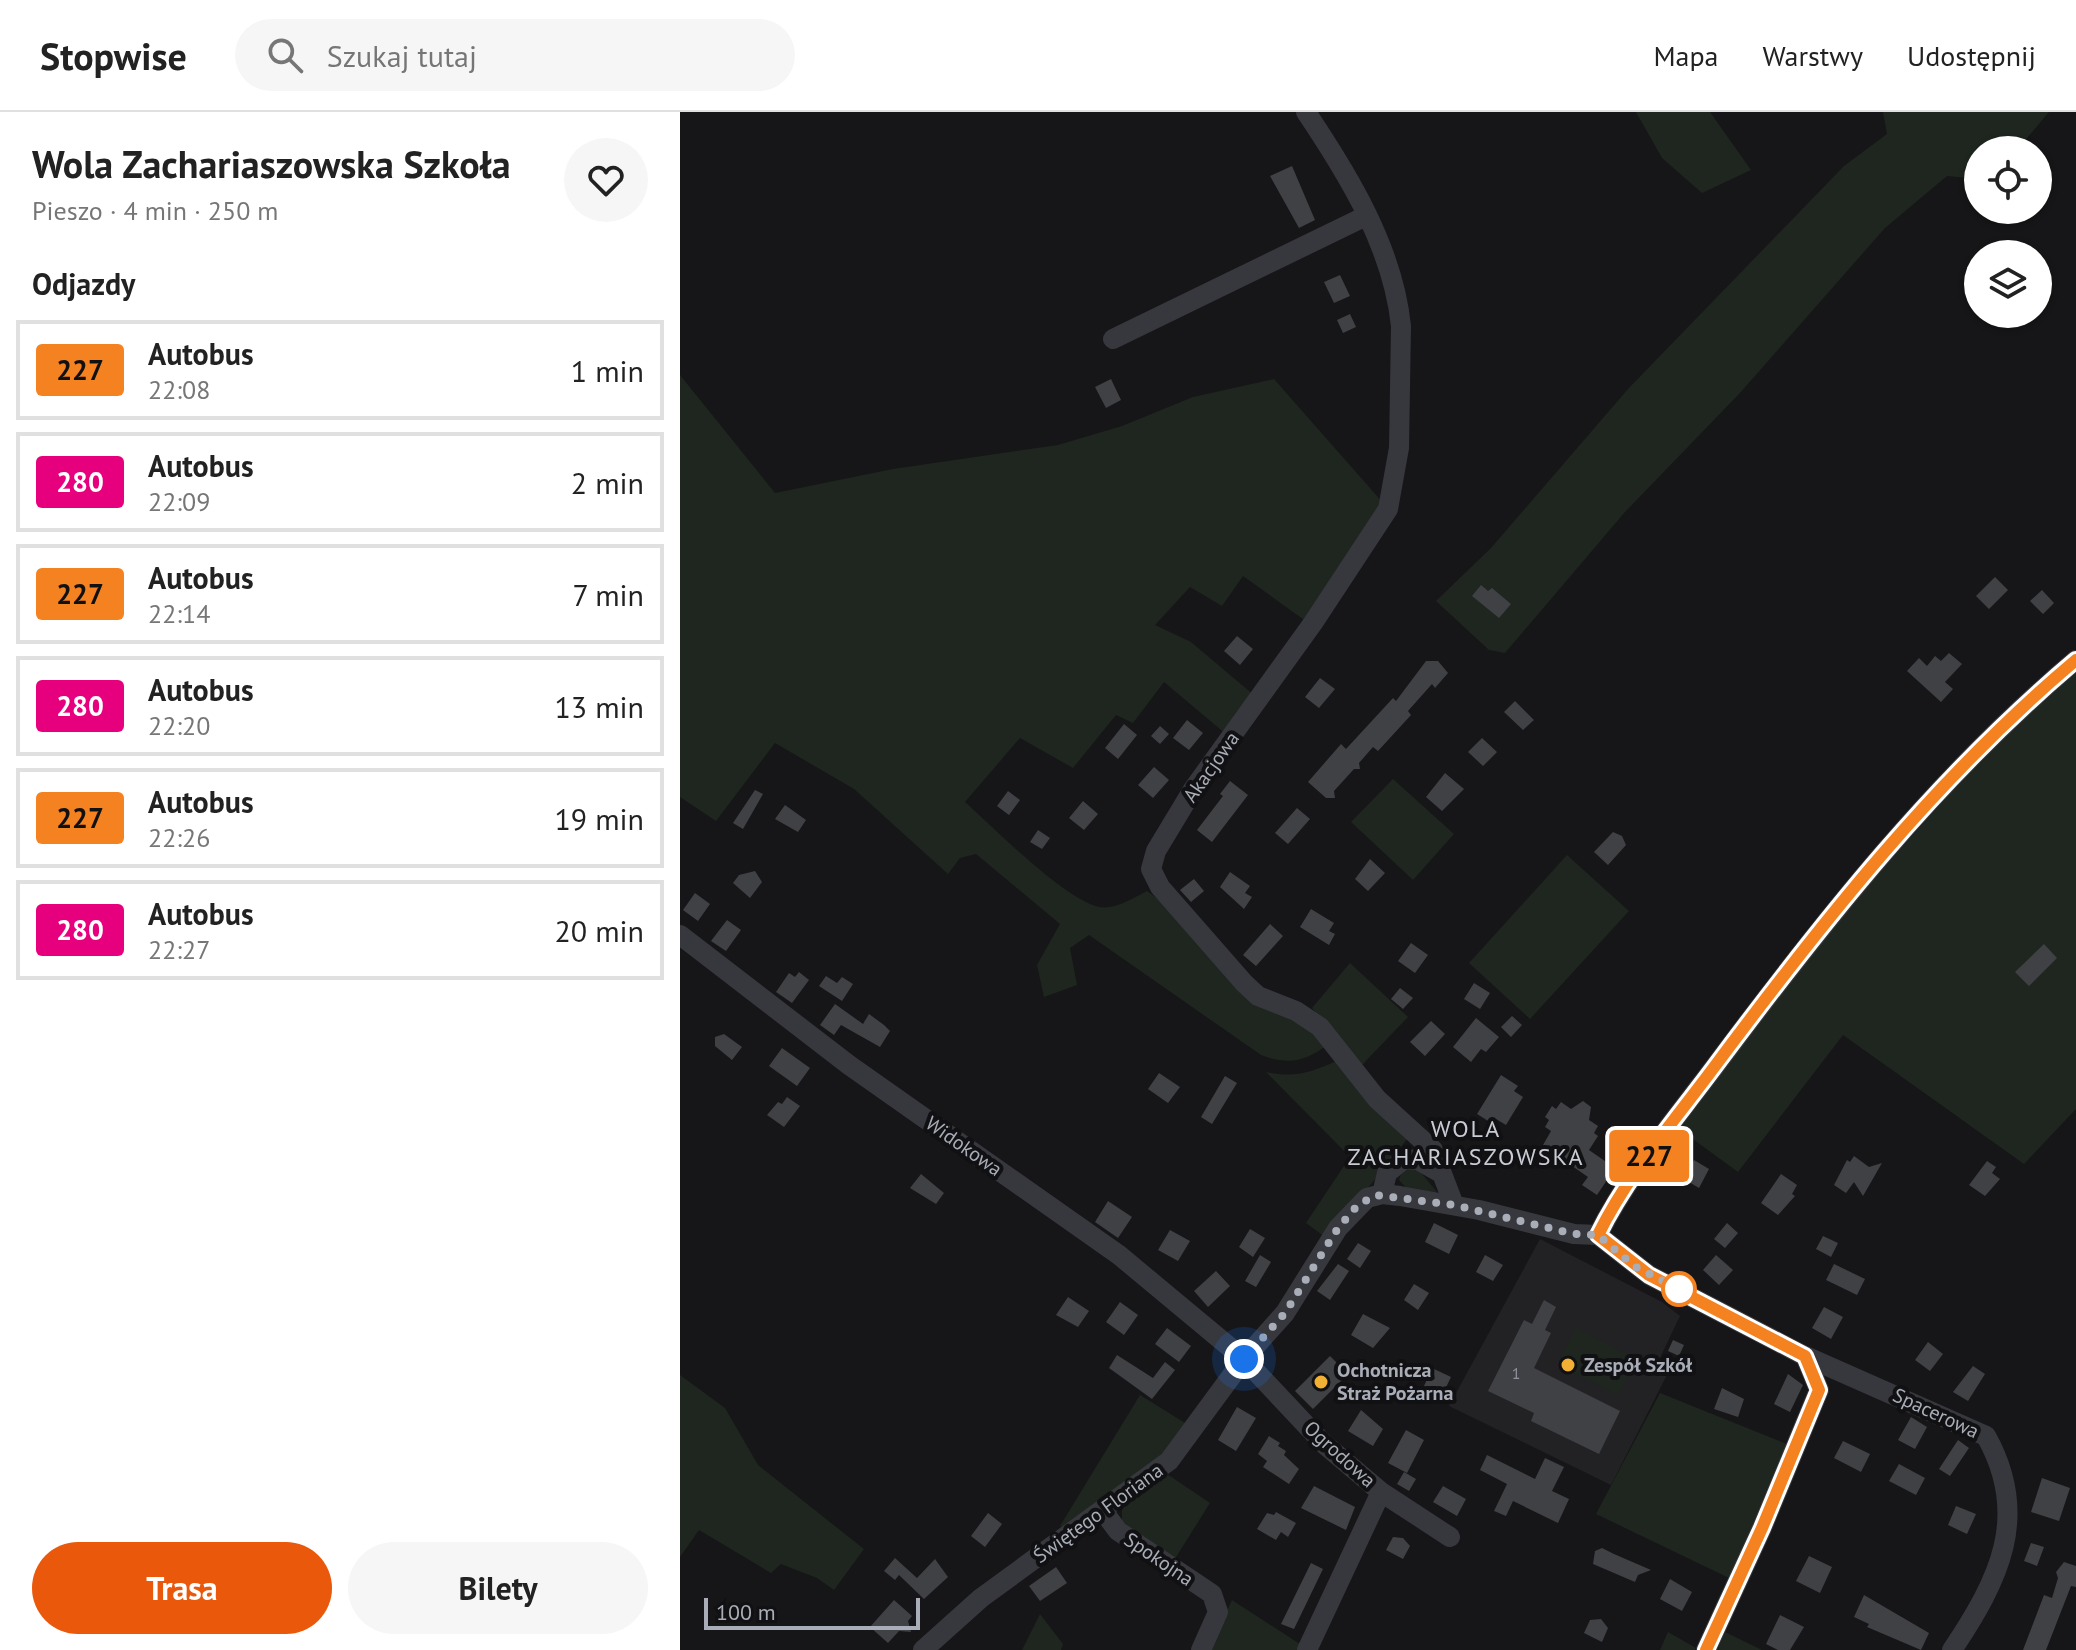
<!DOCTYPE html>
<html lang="pl">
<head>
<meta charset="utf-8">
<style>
	:root { --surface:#fff; --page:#f6f6f6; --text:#222; --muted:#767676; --line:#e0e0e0; --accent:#ea580c }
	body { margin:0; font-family:"PT Sans",sans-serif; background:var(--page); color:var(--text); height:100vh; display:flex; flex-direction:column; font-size:30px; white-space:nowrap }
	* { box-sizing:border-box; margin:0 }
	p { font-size:26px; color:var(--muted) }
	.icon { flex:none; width:44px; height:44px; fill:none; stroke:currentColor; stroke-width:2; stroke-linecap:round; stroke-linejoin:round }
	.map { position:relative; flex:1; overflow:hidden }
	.side { display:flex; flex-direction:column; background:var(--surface); width:680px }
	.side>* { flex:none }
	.badge { padding:0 16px; border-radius:6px; font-size:28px; line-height:52px }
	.controls { position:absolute; left:1284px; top:24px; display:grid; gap:16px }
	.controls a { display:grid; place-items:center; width:88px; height:88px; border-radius:50%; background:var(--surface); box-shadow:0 2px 6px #0004; font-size:40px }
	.scale { position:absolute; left:24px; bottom:20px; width:216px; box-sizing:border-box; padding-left:8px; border:4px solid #a8adb8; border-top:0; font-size:22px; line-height:28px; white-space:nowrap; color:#a8adb8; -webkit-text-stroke:6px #111113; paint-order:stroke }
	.you { position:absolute; width:40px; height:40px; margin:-20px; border:6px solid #fff; border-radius:50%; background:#1a73e8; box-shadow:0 0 0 12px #1a73e833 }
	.map>.badge { position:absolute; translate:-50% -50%; box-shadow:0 0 0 4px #fff }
	h2 { padding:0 32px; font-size:30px; line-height:72px }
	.round { display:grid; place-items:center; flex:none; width:84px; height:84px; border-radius:42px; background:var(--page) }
	.overview { display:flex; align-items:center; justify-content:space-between; height:136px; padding:0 32px }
	h1 { font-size:38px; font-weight:800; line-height:60px }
	.action { display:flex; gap:16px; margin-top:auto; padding:16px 32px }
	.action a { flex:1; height:92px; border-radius:48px; background:var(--accent); color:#fff; font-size:32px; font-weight:800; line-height:92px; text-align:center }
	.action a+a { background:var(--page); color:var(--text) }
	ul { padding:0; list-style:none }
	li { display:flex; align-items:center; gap:24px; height:100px; margin:0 16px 12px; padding:0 16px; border:4px solid var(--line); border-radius:0px }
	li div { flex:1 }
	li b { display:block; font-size:30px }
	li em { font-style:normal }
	li .badge { min-width:88px; font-weight:700; text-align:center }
	header { display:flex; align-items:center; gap:48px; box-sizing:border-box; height:112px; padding:0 40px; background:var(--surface); border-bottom:2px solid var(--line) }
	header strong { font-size:38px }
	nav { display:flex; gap:44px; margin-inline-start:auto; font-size:28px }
	.search { width:560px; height:72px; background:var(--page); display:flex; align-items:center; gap:20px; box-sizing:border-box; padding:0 28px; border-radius:44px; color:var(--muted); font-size:30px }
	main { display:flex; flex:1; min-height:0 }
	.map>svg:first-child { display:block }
	.built { fill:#222225 }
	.green { fill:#1e261f }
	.building { fill:#404145 }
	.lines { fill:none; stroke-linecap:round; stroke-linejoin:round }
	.minor { stroke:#37383d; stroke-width:20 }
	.line-casing { stroke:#fff; stroke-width:18 }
	.line { stroke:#f58220; stroke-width:12 }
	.walk { stroke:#a8adb8; stroke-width:8; stroke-dasharray:0 14.4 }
	.stop-dot { fill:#fff; stroke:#f58220; stroke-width:4 }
	.poi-dot { fill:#f2b134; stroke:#111113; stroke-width:3 }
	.labels { text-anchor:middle; stroke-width:8; stroke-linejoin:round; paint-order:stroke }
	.number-label { font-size:16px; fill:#8e929b }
	.street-label { font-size:20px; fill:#a8adb8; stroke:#111113 }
	.poi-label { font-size:20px; font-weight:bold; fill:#a8adb8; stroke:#111113; text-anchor:start }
	.quarter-label { font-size:24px; letter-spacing:2px; fill:#c9ccd4; stroke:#111113 }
</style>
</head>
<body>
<header>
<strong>Stopwise</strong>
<div class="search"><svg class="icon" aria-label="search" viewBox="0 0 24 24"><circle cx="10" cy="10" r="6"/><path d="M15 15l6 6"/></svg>Szukaj tutaj</div>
<nav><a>Mapa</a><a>Warstwy</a><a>Udostępnij</a></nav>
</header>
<main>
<section class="side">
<div class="overview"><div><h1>Wola Zachariaszowska Szkoła</h1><p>Pieszo · 4 min · 250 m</p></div><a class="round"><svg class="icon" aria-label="heart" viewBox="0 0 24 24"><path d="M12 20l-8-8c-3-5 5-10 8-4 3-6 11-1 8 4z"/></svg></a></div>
<h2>Odjazdy</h2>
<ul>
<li><span class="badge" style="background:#f58220;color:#111">227</span><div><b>Autobus</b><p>22:08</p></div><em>1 min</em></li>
<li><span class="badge" style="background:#e6007e;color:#fff">280</span><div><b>Autobus</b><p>22:09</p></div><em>2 min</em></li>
<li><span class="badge" style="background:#f58220;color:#111">227</span><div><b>Autobus</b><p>22:14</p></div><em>7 min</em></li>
<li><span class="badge" style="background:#e6007e;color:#fff">280</span><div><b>Autobus</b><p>22:20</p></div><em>13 min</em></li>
<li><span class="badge" style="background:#f58220;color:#111">227</span><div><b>Autobus</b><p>22:26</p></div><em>19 min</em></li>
<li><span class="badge" style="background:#e6007e;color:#fff">280</span><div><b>Autobus</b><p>22:27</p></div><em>20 min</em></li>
</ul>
<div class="action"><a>Trasa</a><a>Bilety</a></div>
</section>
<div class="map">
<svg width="1396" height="1538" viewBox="0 0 1396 1538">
	<rect width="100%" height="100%" fill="#161618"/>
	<path class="built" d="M860 1127 982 1190 1000 1204 978 1250 991 1255 931 1373 769 1294Z"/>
	<path class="green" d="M956 0H1030L1071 58 1022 81 982 46Z
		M1203 0H1369L1337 38H1298V67L1267 64 1205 116 1059 282 945 400 825 541 809 538 756 489 811 436 948 277 1164 54 1207 22Z
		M0 263 95 381 213 357 378 333 442 314 513 285 594 267 704 392 627 510 563 464 542 494 510 475 475 513 511 530 575 584 547 623 484 570 453 611 436 603 393 656 340 626 285 690C313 715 385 788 419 795 435 798 453 786 467 779L481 789 554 874 618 909 647 933C625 950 608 953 581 943L409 823 390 836 397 873 364 885 357 853 380 812 296 742 280 746 268 762 174 677 95 631 36 709 0 685Z
		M1396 558V997L1344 1052 1163 923 1058 1060 999 1017 1168 796 1307 640Z
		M713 667 774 722 733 768 671 710Z
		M887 743 949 799 850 907 789 851Z
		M670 851 728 905 681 954 632 896Z
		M661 947 729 1024 712 1048 645 1125 626 1111 670 1045 586 960C616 967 634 959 661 947Z
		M723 1055 738 1057 757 1080 729 1079 719 1068Z
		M896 1216 956 1247 938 1283 877 1252Z
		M0 1263 45 1296 78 1353 184 1437 154 1478 137 1466 101 1452 91 1461 19 1418 0 1445Z
		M980 1281 1109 1333 1049 1466 916 1402Z
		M460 1283 510 1314 482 1345 387 1419 380 1414Z
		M487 1362 530 1391 493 1450 442 1409V1395Z
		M552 1488 623 1534 622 1538H529Z
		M360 1502 383 1532 381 1538H342Z
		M988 1520 1016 1536 1015 1538H980Z
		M1045 1520 1082 1538H1037Z"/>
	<path class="building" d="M612 54 635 108 619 116 590 64Z
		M660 163 670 184 654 191 644 170Z
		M670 202 676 215 663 221 657 208Z
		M431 267 441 288 426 296 415 275Z
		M1315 465 1328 478 1309 497 1296 484Z
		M801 473 808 479 812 476 831 492 819 506 792 484Z
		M1362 478 1374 491 1363 502 1350 489Z
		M557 524 573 537 560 553 544 539Z
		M1269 541 1282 552 1265 570 1273 577 1261 590 1227 559 1239 546 1247 554 1255 544 1261 549Z
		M746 549H758L768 561 755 576 752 572 728 599 731 603 698 639 693 635 679 651 680 657H674L654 679 655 686H646L628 670 661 632 666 637 713 586 716 589Z
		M640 566 655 577 639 596 625 585Z
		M835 589 854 608 843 618 824 600Z
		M507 608 523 621 509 638 493 626Z
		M444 612 457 623 438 647 425 636Z
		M480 614 489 622 480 632 471 624Z
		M802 626 817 640 803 654 788 640Z
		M474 655 489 668 473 686 458 673Z
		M765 661 784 677 762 699 746 685Z
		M550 669 568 683 532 730 517 718 543 684 540 682Z
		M75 678 83 682 63 717 53 711Z
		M328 679 340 688 329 703 317 694Z
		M403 689 418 702 404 718 389 706Z
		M105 693 126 708 118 720 95 707Z
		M617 696 630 707 608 732 595 721Z
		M358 718 370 726 362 737 350 730Z
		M933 720 942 724 946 733 928 753 914 740Z
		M690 747 705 761 688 779 675 767Z
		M75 759 82 770 70 786 53 771 59 763Z
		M550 760 570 774 565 781 572 785 564 797 540 775Z
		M514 767 524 779 511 790 500 778Z
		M15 781 30 792 18 809 3 798Z
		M631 797 654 811 649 819 655 822 649 833 620 815Z
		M47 808 61 818 46 839 31 829Z
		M590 812 603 824 576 854 563 843Z
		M731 831 748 843 735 861 718 849Z
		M1364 832 1377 846 1349 874 1335 860Z
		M119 860 129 868 112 891 96 880 109 861 115 865Z
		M146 864 157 871 162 865 173 872 162 889 139 874Z
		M794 871 810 881 800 897 784 887Z
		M720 876 733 886 723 897 711 887Z
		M155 892 183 912 189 902 204 913 210 919 200 935 161 913 154 923 140 913Z
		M832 904 842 913 831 925 821 915Z
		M796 906 819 925 806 940 801 937 791 950 773 935Z
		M751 909 765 922 745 944 730 930Z
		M44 922 62 935 52 948 35 934V925Z
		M102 936 130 956 117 974 89 954Z
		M479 961 500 975 488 991 468 977Z
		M821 963 838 974 834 979 843 985 826 1013 816 1007 813 1012 797 1002Z
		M545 964 557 971 532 1012 521 1005Z
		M107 985 120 994 104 1015 87 1003 98 990 102 992Z
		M903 989 911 995 909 1008 918 1014 914 1021 918 1024 909 1038 935 1056 917 1083 902 1073 908 1065 882 1047 877 1054 862 1044 867 1036 863 1033 871 1019 865 1015 869 1008 865 1005 872 994 876 997 881 990 891 997Z
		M1174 1044 1189 1055 1202 1051 1183 1084 1174 1070 1166 1081 1154 1073 1167 1048 1170 1050Z
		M1014 1048 1029 1057 1019 1076 1004 1067Z
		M1307 1049 1316 1055 1312 1061 1320 1067 1305 1084 1289 1073Z
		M241 1062 264 1081 256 1092 230 1076Z
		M1101 1062 1117 1073 1112 1082 1115 1084 1098 1103 1081 1091Z
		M428 1089 452 1105 438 1126 415 1110Z
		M754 1111 778 1123 769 1142 745 1130Z
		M1047 1111 1058 1121 1045 1136 1034 1127Z
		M570 1117 585 1126 573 1145 559 1135Z
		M490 1118 510 1129 498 1149 478 1138Z
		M1143 1124 1158 1131 1151 1145 1136 1137Z
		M678 1131 691 1139 680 1156 667 1147Z
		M580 1143 591 1150 576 1175 565 1169Z
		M805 1143 823 1153 813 1169 796 1160Z
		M1036 1143 1053 1158 1039 1173 1023 1158Z
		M658 1152 669 1159 650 1188 637 1179Z
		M1154 1152 1185 1167 1177 1183 1146 1168Z
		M536 1159 550 1174 528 1195 514 1179Z
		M734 1172 749 1181 738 1198 724 1188Z
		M388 1185 409 1199 398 1215 376 1203Z
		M864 1188 876 1195 865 1218 871 1221 854 1256 940 1299 919 1342 851 1309 854 1301 808 1279 844 1208 852 1212Z
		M440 1190 458 1203 444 1223 426 1210Z
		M1144 1195 1163 1205 1151 1227 1132 1216Z
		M683 1202 710 1216 693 1236 671 1223Z
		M487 1216 511 1234 499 1250 475 1232Z
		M993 1228 1004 1233 999 1244 988 1239Z
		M1248 1230 1263 1242 1250 1259 1235 1248Z
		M437 1243 473 1266 485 1250 495 1258 472 1287 429 1256Z
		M650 1244 668 1262 633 1297 615 1279Z
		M1293 1254 1305 1262 1288 1289 1273 1280Z
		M752 1256 771 1265 759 1290 745 1283 748 1276 744 1274Z
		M1108 1262 1123 1273 1110 1300 1094 1292Z
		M1042 1276 1064 1287 1058 1305 1034 1297Z
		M557 1295 576 1306 556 1339 538 1328Z
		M681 1298 703 1317 693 1334 668 1319Z
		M1231 1305 1247 1315 1235 1337 1218 1328Z
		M726 1318 744 1328 727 1361 708 1351Z
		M589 1324 600 1331 598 1334 606 1339 604 1343 619 1357 609 1372 583 1355 587 1349 578 1342Z
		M1278 1328 1289 1336 1270 1364 1259 1357Z
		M1163 1329 1190 1342 1181 1360 1154 1346Z
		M807 1343 855 1367 865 1346 884 1355 872 1379 889 1387 878 1411 833 1389 826 1404 814 1399 827 1372 800 1358Z
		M1219 1352 1245 1366 1236 1383 1209 1369Z
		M724 1360 736 1367 729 1379 717 1372Z
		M1362 1366 1390 1376 1379 1409 1351 1400Z
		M634 1374 675 1395 666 1418 621 1396Z
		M763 1374 786 1387 777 1404 753 1390Z
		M1276 1394 1296 1402 1287 1422 1268 1413Z
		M596 1400 616 1411 608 1425 601 1420 596 1428 577 1417 587 1401 594 1403Z
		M308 1401 322 1412 305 1435 291 1424Z
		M713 1425 723 1426 730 1434 723 1447 706 1438Z
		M1351 1431 1364 1435 1357 1454 1344 1449Z
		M922 1436 934 1442 971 1458 958 1463 955 1470 913 1452 915 1439Z
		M1129 1444 1152 1455 1140 1481 1116 1469Z
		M215 1446 237 1466 255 1447 268 1465 244 1487 219 1463 215 1468 204 1459Z
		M1384 1450 1396 1454V1475L1391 1474 1366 1538H1343L1364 1483 1372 1486 1378 1466 1376 1460Z
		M631 1451 643 1457 614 1517 601 1512Z
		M376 1455 387 1471 360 1489 349 1474Z
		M990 1467 1012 1480 1002 1499 980 1487Z
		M1184 1483 1249 1521 1241 1538 1187 1515 1189 1512 1174 1505Z
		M214 1488 232 1504 228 1509 231 1520 219 1519 208 1531 190 1515Z
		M1100 1503 1124 1515 1110 1538H1098L1086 1532Z
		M921 1507 928 1516 922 1530 904 1521 910 1508Z"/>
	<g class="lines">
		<path class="minor" d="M626 0C669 64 713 136 721 214L719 336 708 397 633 511 514 676 476 739 471 757 480 775 564 871 578 884 616 899 640 915 697 987 753 1038 774 1093
			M433 227 686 104
			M0 823 169 953 439 1143 564 1247 643 1331 701 1380 627 1538
			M702 1082 707 1061 724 1047 738 1048 761 1061
			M918 1123C949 1061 997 1005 1039 949 1146 806 1258 664 1396 548
			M918 1123 969 1163 1125 1244 1139 1278 1082 1416 1026 1538
			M1125 1244 1306 1324C1351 1404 1319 1468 1272 1538
			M701 1380 770 1425
			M423 1399 438 1419 532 1482 538 1500 521 1538
			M243 1538 301 1486 489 1349 564 1247 605 1201 658 1116 687 1086 702 1082 720 1084 799 1098 894 1122 918 1123"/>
	</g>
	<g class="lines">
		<g class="line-casing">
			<path id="line" d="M1026 1538 1082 1416 1139 1278 1125 1244 969 1163 918 1123C948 1062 995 1008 1035 954 1143 809 1257 665 1396 548"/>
		</g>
		<use href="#line" class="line"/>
		<path class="walk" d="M564 1247 605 1201 658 1116 677 1094 695 1083 774 1093 894 1122 918 1123 954 1154 999 1177"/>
	</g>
	<circle class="stop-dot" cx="999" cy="1177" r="16"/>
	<g class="poi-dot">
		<circle cx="888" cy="1253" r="8"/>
		<circle cx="641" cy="1270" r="8"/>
	</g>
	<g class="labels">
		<g class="number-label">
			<text x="836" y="1267">1</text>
		</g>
		<g class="street-label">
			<text transform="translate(531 655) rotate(-55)" y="7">Akacjowa</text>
			<text transform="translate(284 1034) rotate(35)" y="7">Widokowa</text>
			<text transform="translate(1256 1301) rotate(25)" y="7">Spacerowa</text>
			<text transform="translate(660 1342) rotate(42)" y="7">Ogrodowa</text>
			<text transform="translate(418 1401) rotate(-36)" y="7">Świętego Floriana</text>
			<text transform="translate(479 1447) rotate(34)" y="7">Spokojna</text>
		</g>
		<g class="poi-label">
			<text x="904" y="1260">Zespół Szkół</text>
			<text x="657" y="1265">Ochotnicza<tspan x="657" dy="23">Straż Pożarna</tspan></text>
		</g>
		<g class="quarter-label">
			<text x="786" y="1025">WOLA<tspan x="786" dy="28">ZACHARIASZOWSKA</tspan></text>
		</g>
	</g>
</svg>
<div class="controls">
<a><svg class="icon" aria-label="locate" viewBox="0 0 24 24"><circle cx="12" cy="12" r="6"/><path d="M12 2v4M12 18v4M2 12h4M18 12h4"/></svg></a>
<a><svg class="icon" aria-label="layers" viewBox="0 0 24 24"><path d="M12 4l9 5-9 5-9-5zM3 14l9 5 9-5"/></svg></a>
</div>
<div class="scale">100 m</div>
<div class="you" style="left:564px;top:1247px"></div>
<b class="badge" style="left:969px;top:1044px;background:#f58220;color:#111">227</b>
</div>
</main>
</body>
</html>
